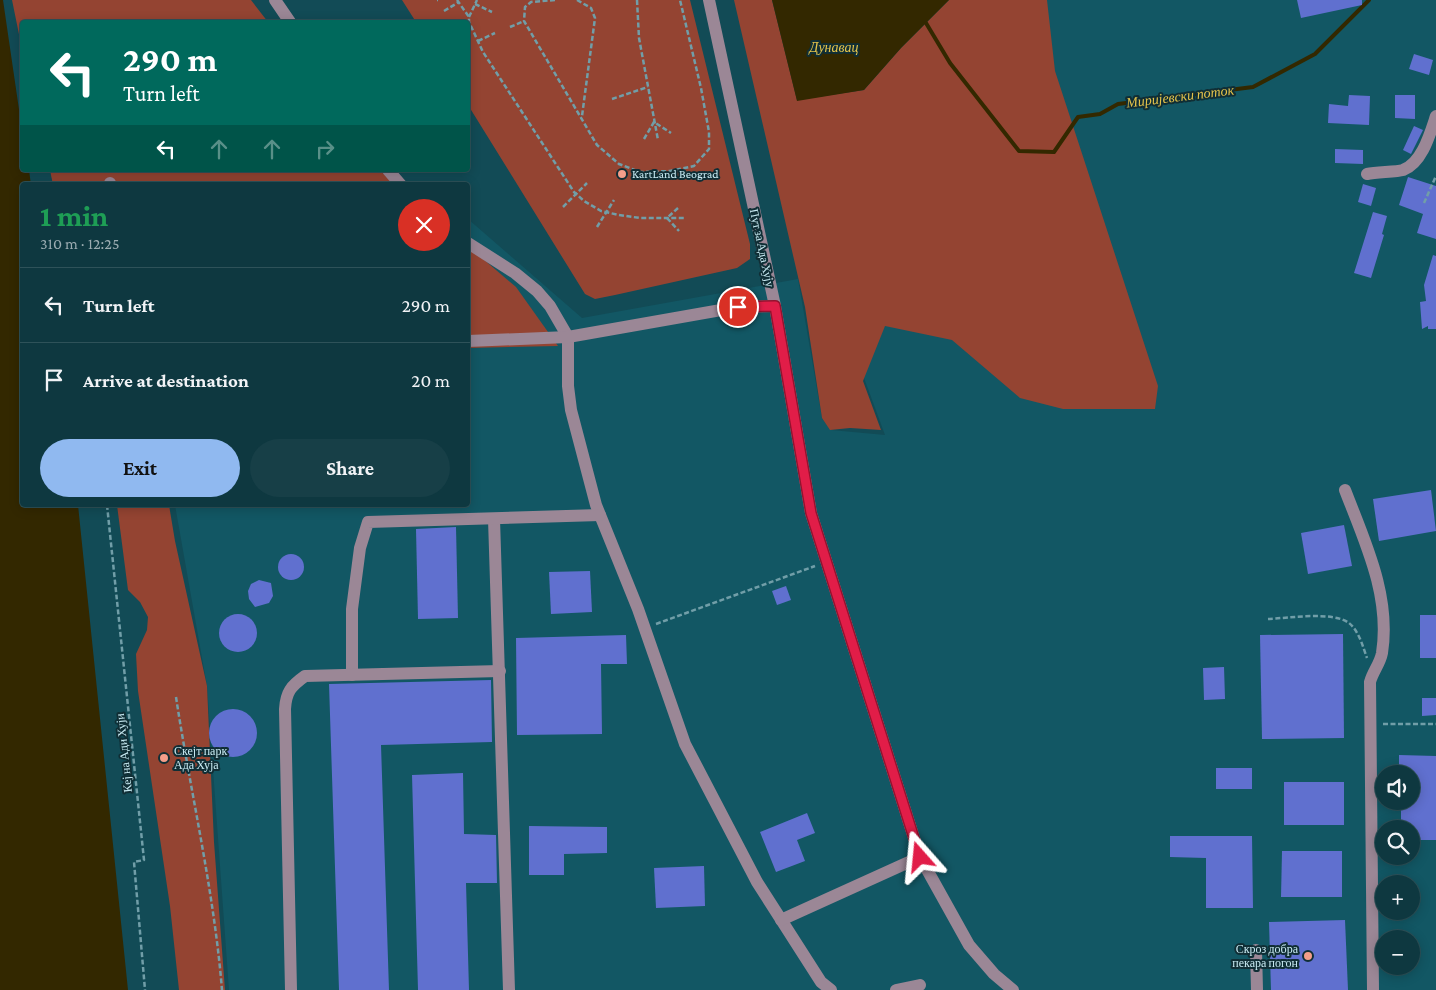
<!DOCTYPE html>
<meta charset="utf-8">
<style>
body{margin:0;font-family:"Crimson Pro",serif;background:#173f47;color:#f1f3f6;height:100vh;display:flex;flex-direction:column;font-size:19px;white-space:nowrap}
*{box-sizing:border-box;margin:0}
p{font-size:16px;color:#9bacb1}
.icon{flex:none;width:28px;height:28px;fill:none;stroke:currentColor;stroke-width:2;stroke-linecap:round;stroke-linejoin:round}
.map{position:relative;flex:1;overflow:hidden}
.drawer{position:absolute;left:20px;top:182px;width:450px;height:325px;display:flex;flex-direction:column;background:#0e3840;border-radius:5px;box-shadow:0 2px 12px #0003,0 0 0 1px #2e5259}
.drawer>*{flex:none}
.top-card{position:absolute;left:20px;top:20px;width:450px;height:152px;border-radius:5px;box-shadow:0 2px 12px #0003,0 0 0 1px #2e5259;background:#00695c;color:#fff;overflow:hidden}
.controls{position:absolute;left:1375px;top:765px;display:grid;gap:10px}
.controls a{display:grid;place-items:center;width:45px;height:45px;border-radius:50%;background:#0e3840;box-shadow:0 2px 12px #0003,0 0 0 1px #2e5259;font-size:25px}
.pin{position:absolute;display:grid;place-items:center;width:42px;height:42px;color:#fff;margin:-21px;border:2px solid #fff;border-radius:50%;box-shadow:0 1px 5px #0007}
.me{position:absolute;width:55px;margin:-28px;rotate:342deg;stroke-linejoin:round;filter:drop-shadow(0 0 4px #0008)}
.turn{display:flex;align-items:center;gap:18px;height:105px;padding:0 20px;font-size:22px}
.turn .icon{width:65px;height:65px;stroke-width:2.5}
.turn b{display:block;font-size:35px;line-height:42px}
.lanes{display:flex;align-items:center;height:48px;padding:0 20px;background:#0003;justify-content:center;gap:25px;direction:ltr}
.lanes .off{opacity:.35}
.round{display:grid;place-items:center;flex:none;width:52px;height:52px;border-radius:26px;background:#173f47}
.summary{display:flex;align-items:center;justify-content:space-between;height:85px;padding:0 20px}
h1{font-size:30px;font-weight:700;line-height:38px;color:#1e9e55}
.primary-button{display:flex;gap:10px;margin-top:auto;padding:10px 20px}
.primary-button a{flex:1;height:58px;border-radius:30px;background:#90b9f0;color:#111;font-size:20px;font-weight:700;line-height:58px;text-align:center}
.primary-button a+a{background:#173f47;color:#f1f3f6}
ul{padding:0;list-style:none}
li{display:flex;align-items:center;gap:15px;height:75px;padding:0 20px;border-top:1px solid #2e5259}
li div{flex:1}
li b{display:block;font-size:19px}
li em{font-style:normal}
.map>svg:first-child{display:block}
.built{fill:#125764;fill-rule:evenodd}
.green{fill:#944432}
.water{fill:#332800}
.lines{fill:none;stroke-linecap:round;stroke-linejoin:round}
.stream{stroke:#332800;stroke-width:4}
.building{fill:#6070cf}
.path{stroke:#719ea8;stroke-width:2.5;stroke-dasharray:5 2.5;stroke-linecap:butt}
.minor{stroke:#9b8796;stroke-width:12}
.route-casing{stroke:#92132f;stroke-width:12}
.route{stroke:#e11d48;stroke-width:9}
.poi-dot{fill:#f49e8a;stroke:#102e35;stroke-width:2}
.labels{text-anchor:middle;dominant-baseline:central;stroke-width:4;stroke-linejoin:round;paint-order:stroke}
.poi-label{font-size:12px;fill:#c9ebf3;stroke:#102e35;text-anchor:start}
.street-label{font-size:12px;fill:#c9ebf3;stroke:#102e35}
.water-label{font-size:14px;font-style:italic;fill:#e4c34b;stroke:#102e35}
</style>
<div class="map">
<svg width="1436" height="990" viewBox="0 0 1436 990">
<rect width="100%" height="100%" fill="#124b56"/>
<path class="built" d="M 949,0 L 1436,0 L 1436,990 L 229,990 L 207,686 L 175,505 L 468,505 L 468,219 L 582,318 L 798,279 L 822,418 L 831,430 L 885,435 L 828,280 L 824,247 L 864,90 L 901,48 ZM 1384,774 L 1411,774 L 1411,801 L 1384,801 ZM 1384,829 L 1411,829 L 1411,856 L 1384,856 ZM 1384,884 L 1411,884 L 1411,911 L 1384,911 ZM 1384,939 L 1411,939 L 1411,966 L 1384,966 Z"/>
<g class="green">
<path d="M 12,0 L 251,0 L 268,22 L 22,22 L 22,49 Z"/>
<path d="M 402,0 L 690,0 L 750,244 L 750,259 L 737,268 L 615,295 L 595,299 L 585,294 L 468,105 L 468,22 L 416,22 Z"/>
<path d="M 734,0 L 772,0 L 797,100 L 864,90 L 901,48 L 949,0 L 1047,0 L 1055,71 L 1158,386 L 1155,409 L 1063,409 L 1020,398 L 952,340 L 885,326 L 863,381 L 881,430 L 850,428 L 830,430 L 822,418 L 805,307 Z"/>
<path d="M 50,170 L 379,170 L 397,185 L 53,185 Z"/>
<path d="M 468,246 L 516,287 L 558,346 L 468,348 Z"/>
<path d="M 117,505 L 169,505 L 175,541 L 207,686 L 214,842 L 225,990 L 179,990 L 170,906 L 138,691 L 136,654 L 147,630 L 148,617 L 140,602 L 128,590 Z"/>
</g>
<g class="water">
<path d="M 0,0 L 3,0 L 22,130 L 22,170 L 29,170 L 31,185 L 22,185 L 22,505 L 78,505 L 128,990 L 0,990 Z"/>
<path d="M 772,0 L 949,0 L 901,48 L 864,90 L 797,101 Z"/>
</g>
<g class="lines">
<path class="stream" d="M 926,23 L 950,63 L 1019,151 L 1054,152 L 1078,117 L 1100,114 L 1118,104 L 1253,87 L 1315,54 L 1369,0"/>
</g>
<g class="building">
<path d="M 1297,0 L 1362,0 L 1362,5 L 1301,18 Z"/>
<path d="M 1414,54 L 1433,60 L 1429,75 L 1409,69 Z"/>
<path d="M 1349,95 L 1370,96 L 1369,125 L 1328,123 L 1329,104 L 1348,106 Z"/>
<path d="M 1395,95 L 1415,95 L 1415,119 L 1395,118 Z"/>
<path d="M 1414,126 L 1423,130 L 1411,154 L 1403,150 Z"/>
<path d="M 1335,149 L 1363,150 L 1363,164 L 1335,163 Z"/>
<path d="M 1408,177 L 1436,186 L 1436,239 L 1417,233 L 1423,214 L 1399,205 Z"/>
<path d="M 1363,184 L 1376,188 L 1371,206 L 1358,202 Z"/>
<path d="M 1373,212 L 1387,216 L 1382,234 L 1384,235 L 1371,278 L 1354,273 Z"/>
<path d="M 1433,255 L 1436,256 L 1436,329 L 1428,329 L 1428,326 L 1422,329 L 1420,302 L 1426,301 L 1424,285 Z"/>
<path d="M 1431,490 L 1436,531 L 1379,541 L 1373,499 Z"/>
<path d="M 1344,525 L 1352,566 L 1308,574 L 1301,533 Z"/>
<path d="M 456,527 L 458,618 L 418,619 L 416,529 Z"/>
<circle cx="291" cy="567" r="13"/>
<path d="M 590,571 L 592,612 L 551,614 L 549,572 Z"/>
<path d="M 259,580 L 271,583 L 273,596 L 269,603 L 255,607 L 249,599 L 248,591 L 251,584 Z"/>
<path d="M 786,586 L 791,600 L 777,605 L 772,591 Z"/>
<circle cx="238" cy="633" r="19"/>
<rect x="1420" y="615" width="16" height="43"/>
<path d="M 1343,634 L 1344,738 L 1262,739 L 1260,635 Z"/>
<path d="M 626,635 L 627,664 L 601,664 L 602,734 L 517,735 L 516,638 Z"/>
<path d="M 1224,667 L 1225,699 L 1204,700 L 1203,668 Z"/>
<path d="M 491,680 L 492,742 L 381,745 L 389,990 L 339,990 L 329,684 Z"/>
<path d="M 1422,698 L 1436,698 L 1436,715 L 1422,716 Z"/>
<circle cx="233" cy="733" r="24"/>
<path d="M 1399,755 L 1436,756 L 1436,840 L 1411,840 L 1411,829 L 1401,829 L 1401,801 L 1411,801 L 1411,774 L 1399,774 Z"/>
<rect x="1216" y="768" width="36" height="21"/>
<path d="M 463,773 L 464,834 L 496,835 L 497,883 L 466,883 L 469,990 L 418,990 L 412,775 Z"/>
<rect x="1284" y="782" width="60" height="43"/>
<path d="M 807,813 L 815,833 L 797,840 L 805,861 L 776,872 L 760,832 Z"/>
<path d="M 529,826 L 607,827 L 607,853 L 564,854 L 564,875 L 529,875 Z"/>
<path d="M 1170,836 L 1252,836 L 1253,908 L 1206,908 L 1206,858 L 1170,857 Z"/>
<path d="M 1282,851 L 1342,851 L 1342,897 L 1281,897 Z"/>
<path d="M 704,866 L 705,906 L 656,908 L 654,868 Z"/>
<path d="M 1345,920 L 1348,990 L 1271,990 L 1269,922 Z"/>
</g>
<g class="lines">
<g class="path">
<path d="M 437,0 L 438,0"/>
<path d="M 457,0 L 469,17 L 469,22 L 483,52 L 574,192 L 584,201 L 601,211 L 619,215 L 640,218 L 684,218"/>
<path d="M 555,0 L 531,2 L 525,7 L 524,21 L 597,145 L 619,164 L 640,172 L 670,171 L 694,166 L 709,149 L 709,132 L 701,88 L 680,0"/>
<path d="M 577,0 L 591,8 L 595,18 L 582,116"/>
<path d="M 637,0 L 639,38 L 658,140"/>
<path d="M 475,4 L 492,12"/>
<path d="M 444,11 L 459,2"/>
<path d="M 469,17 L 477,0"/>
<path d="M 510,27 L 524,21"/>
<path d="M 478,41 L 495,33"/>
<path d="M 612,99 L 648,87"/>
<path d="M 644,139 L 654,122 L 671,133"/>
<path d="M 1424,203 L 1436,176"/>
<path d="M 563,207 L 587,183"/>
<path d="M 678,208 L 667,218 L 679,231"/>
<path d="M 597,227 L 614,200"/>
<path d="M 107,505 L 144,860 L 134,862 L 145,990"/>
<path d="M 1268,619 C 1289,618 1333,611 1349,623 C 1359,631 1363,647 1367,658"/>
<path d="M 656,624 L 815,566"/>
<path d="M 176,697 C 191,795 214,891 222,990"/>
<path d="M 1383,724 L 1436,724"/>
</g>
<g class="minor">
<path d="M 275,0 L 290,22"/>
<path d="M 709,0 L 775,306 L 811,513 L 920,857 L 969,945 L 994,974 L 1013,990"/>
<path d="M 388,170 L 401,185"/>
<path d="M 1367,174 C 1377,172 1396,172 1403,170 C 1422,163 1430,134 1436,116"/>
<path d="M 110,185 L 110,183"/>
<path d="M 468,243 L 515,273 L 537,291 L 550,306 L 568,337 L 568,386 L 571,410 L 596,505 L 638,609 L 685,744 L 757,882 L 821,982 L 831,990"/>
<path d="M 468,341 L 568,337 L 738,307 L 775,306"/>
<path d="M 1345,490 C 1365,542 1391,596 1382,653 C 1380,664 1373,671 1370,682 L 1373,990"/>
<path d="M 494,519 L 509,990"/>
<path d="M 352,675 L 352,609 L 360,548 L 368,522 L 600,515"/>
<path d="M 781,920 L 920,857"/>
<path d="M 1256,950 L 1257,990"/>
<path d="M 291,990 L 285,709 C 286,692 291,686 305,676 L 500,671"/>
<path d="M 896,990 L 920,985"/>
</g>
</g>
<g class="lines">
<defs>
<path id="route" d="M 738,307 L 775,306 L 811,513 L 920,857"/>
</defs>
<use href="#route" class="route-casing"/>
<use href="#route" class="route"/>
</g>
<g class="poi-dot">
<circle cx="622" cy="174" r="5"/>
<circle cx="164" cy="758" r="5"/>
<circle cx="1308" cy="956" r="5"/>
</g>
<g class="labels">
<g class="poi-label">
<text x="632" y="174">KartLand Beograd</text>
<text x="174" y="751">Скејт парк<tspan x="174" dy="14">Ада Хуја</tspan></text>
<text x="1298" y="949" text-anchor="end">Скроз добра<tspan x="1298" dy="14">пекара погон</tspan></text>
</g>
<g class="street-label">
<text transform="translate(762 248) rotate(78)">Пут за Ада Хују</text>
<text transform="translate(124 753) rotate(-96)">Кеј на Ади Хуји</text>
</g>
<g class="water-label">
<text x="834" y="47">Дунавац</text>
<text transform="translate(1180 96) rotate(-7)">Миријевски поток</text>
</g>
</g>
</svg>
<div class="controls">
<a><svg class="icon" aria-label="sound" viewBox="0 0 24 24"><path d="M4 9h4l5-4v14l-5-4H4zM17 9q2 3 0 6"/></svg></a>
<a><svg class="icon" aria-label="search" viewBox="0 0 24 24"><circle cx="10" cy="10" r="6"/><path d="M15 15l6 6"/></svg></a>
<a>+</a>
<a>−</a>
</div>
<div class="pin" style="left:738px;top:307px;background:#d93025"><svg class="icon" aria-label="arrive" viewBox="0 0 24 24"><path d="M6 21V4h12l-3 4 3 4H6"/></svg></div>
<svg class="me" style="left:920px;top:857px" viewBox="-20 -20 40 40"><path d="M0-17L14 15 0 8-14 15z" fill="#e11d48" stroke="#fff" stroke-width="4"/></svg>
<div class="top-card">
<div class="turn"><svg class="icon" aria-label="left" viewBox="0 0 24 24"><path d="M17 20v-9H6M10 6l-5 5 5 5"/></svg><div><b>290 m</b>Turn left</div></div>
<div class="lanes"><svg class="icon" aria-label="left" viewBox="0 0 24 24"><path d="M17 20v-9H6M10 6l-5 5 5 5"/></svg><svg class="icon off" aria-label="ahead" viewBox="0 0 24 24"><path d="M12 20V5M6 11l6-6 6 6"/></svg><svg class="icon off" aria-label="ahead" viewBox="0 0 24 24"><path d="M12 20V5M6 11l6-6 6 6"/></svg><svg class="icon off" aria-label="right" viewBox="0 0 24 24"><path d="M7 20v-9h11M14 6l5 5-5 5"/></svg></div>
</div>
<section class="drawer">
<div class="summary"><div><h1>1 min</h1><p>310 m · 12:25</p></div><a class="round" style="background:#d93025;color:#fff"><svg class="icon" aria-label="close" viewBox="0 0 24 24"><path d="M6 6l12 12M18 6L6 18"/></svg></a></div>
<ul>
<li><svg class="icon" aria-label="left" viewBox="0 0 24 24"><path d="M17 20v-9H6M10 6l-5 5 5 5"/></svg><div><b>Turn left</b></div><em>290 m</em></li>
<li><svg class="icon" aria-label="arrive" viewBox="0 0 24 24"><path d="M6 21V4h12l-3 4 3 4H6"/></svg><div><b>Arrive at destination</b></div><em>20 m</em></li>
</ul>
<div class="primary-button"><a>Exit</a><a>Share</a></div>
</section>
</div>
